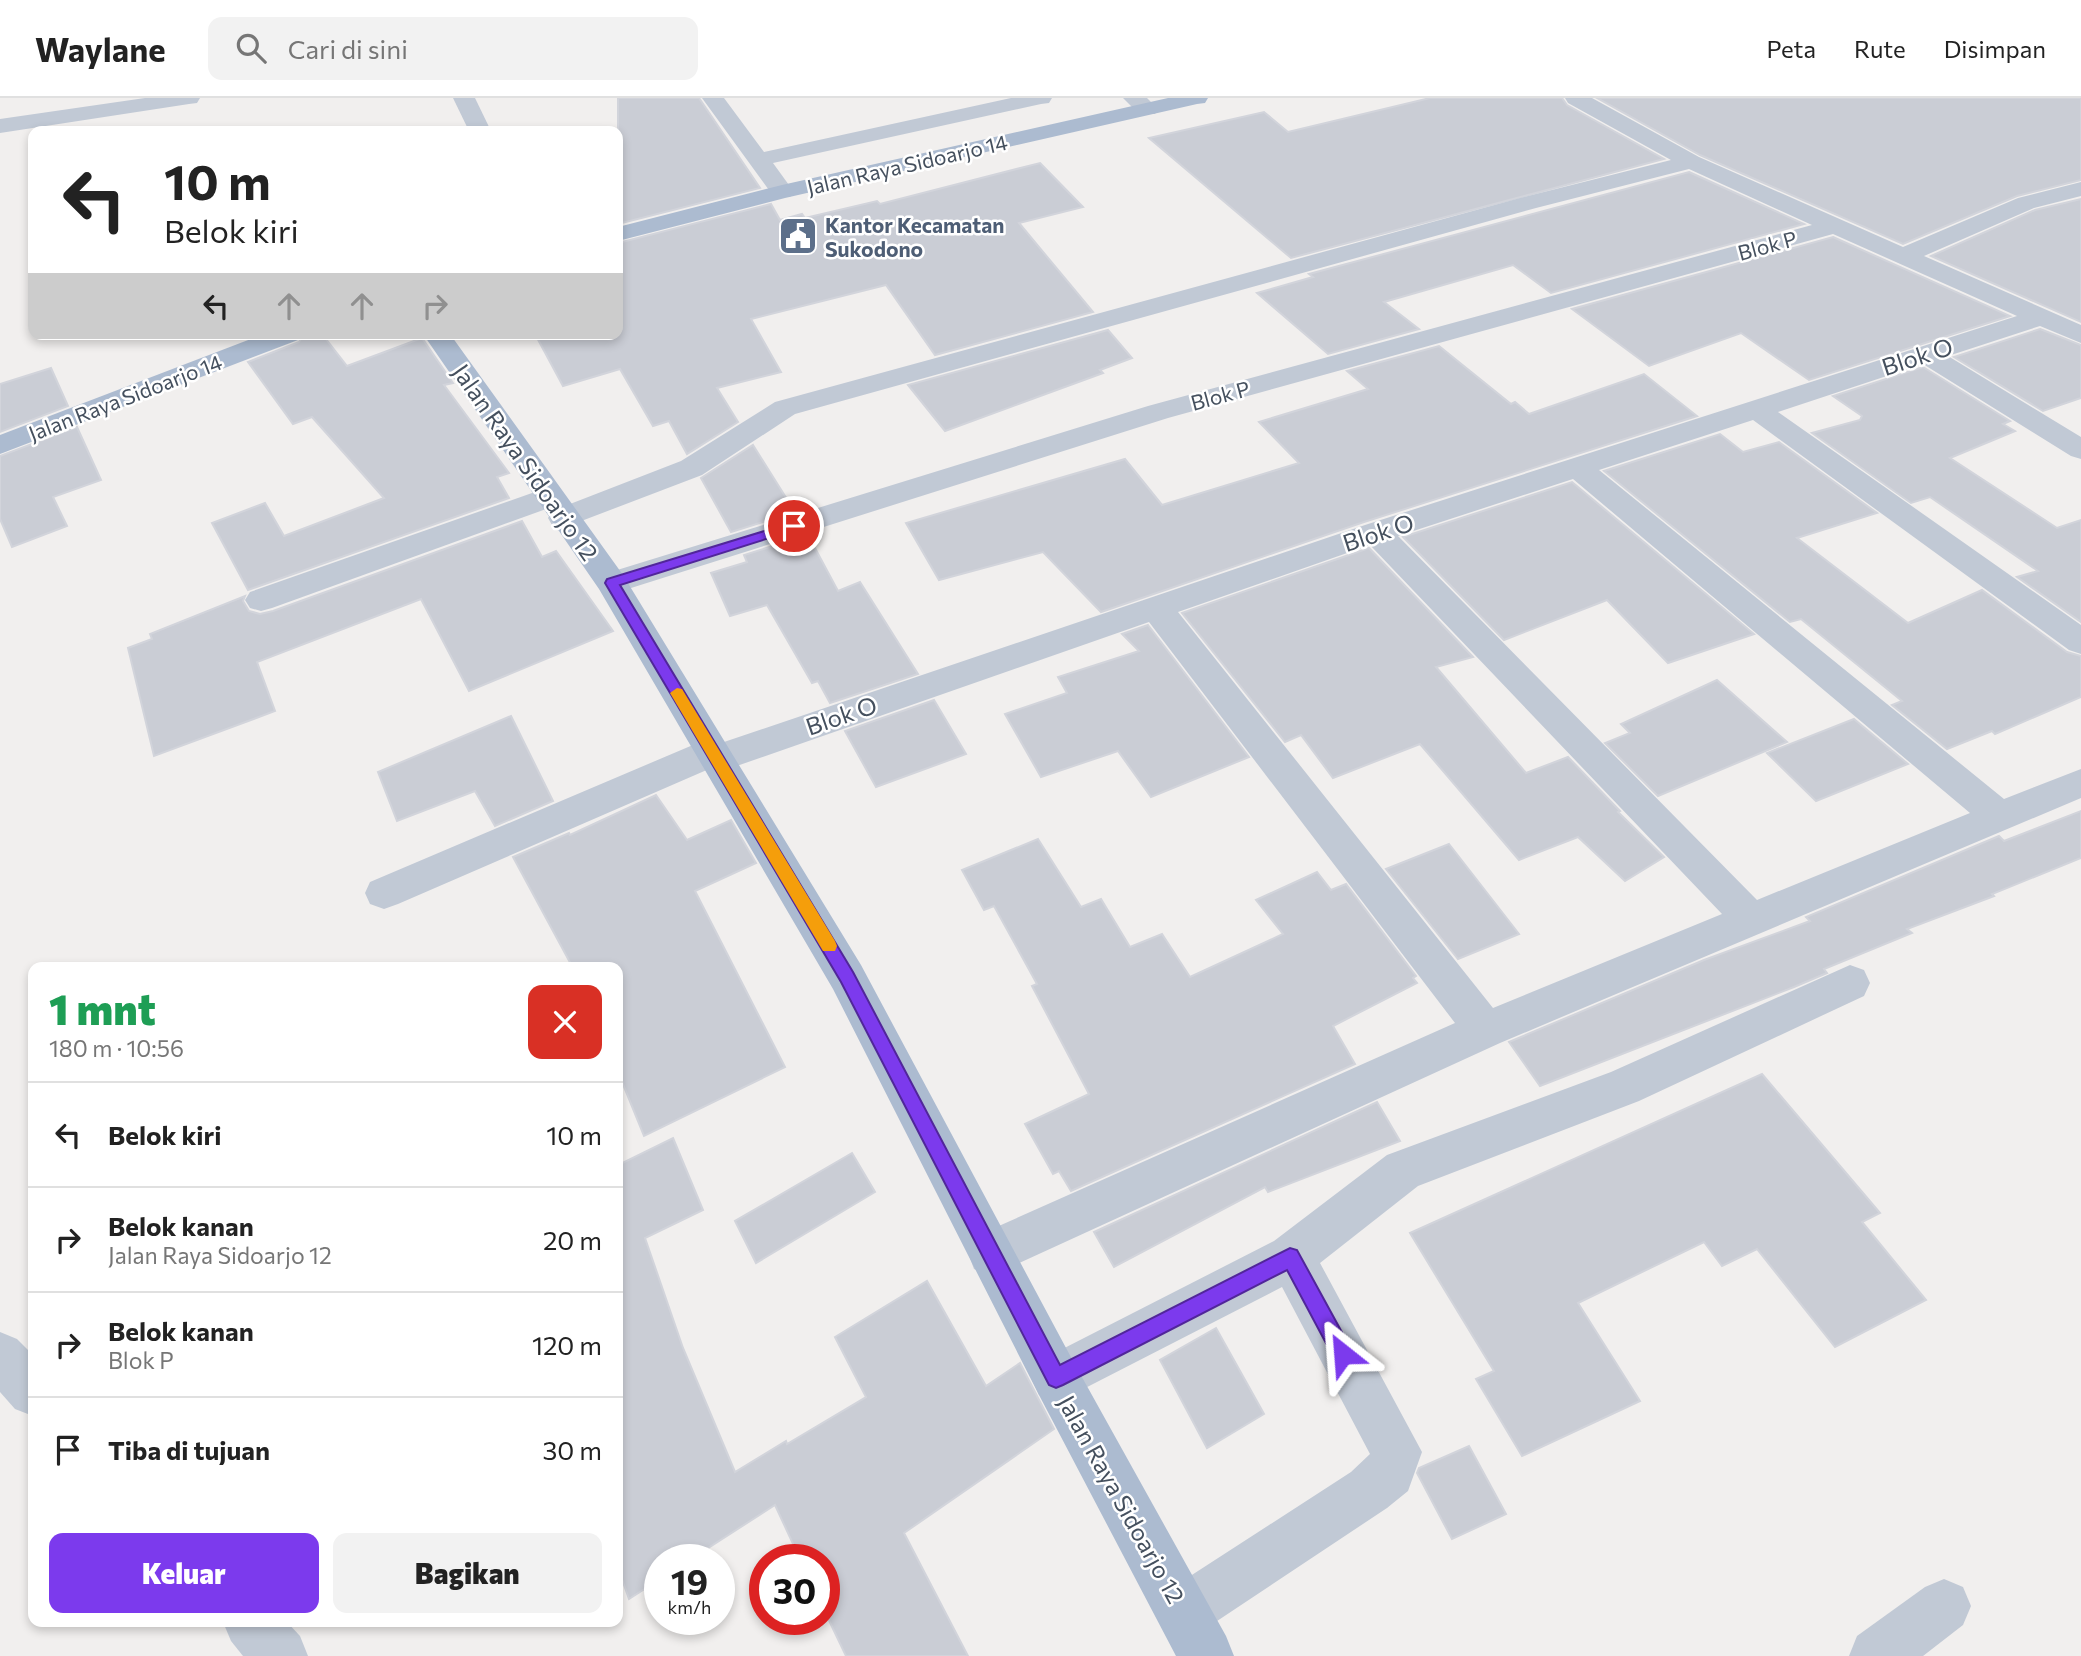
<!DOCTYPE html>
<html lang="id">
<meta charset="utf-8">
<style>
body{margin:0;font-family:Commissioner,sans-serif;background:#f2f2f2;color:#222;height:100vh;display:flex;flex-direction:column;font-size:26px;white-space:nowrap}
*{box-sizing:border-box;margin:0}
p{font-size:23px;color:#767676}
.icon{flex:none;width:38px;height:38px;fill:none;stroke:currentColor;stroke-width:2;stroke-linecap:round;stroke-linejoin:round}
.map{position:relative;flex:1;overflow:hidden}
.side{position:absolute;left:28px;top:864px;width:595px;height:665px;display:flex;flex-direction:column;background:#fff;border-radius:14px;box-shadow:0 4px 10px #0003}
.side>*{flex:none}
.top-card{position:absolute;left:28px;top:28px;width:595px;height:214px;border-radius:14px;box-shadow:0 4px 10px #0003;background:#fff;color:#222;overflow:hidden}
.speed{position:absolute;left:644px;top:1446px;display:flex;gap:14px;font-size:35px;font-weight:700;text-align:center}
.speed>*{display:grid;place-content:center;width:91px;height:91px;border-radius:50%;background:#fff;box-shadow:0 4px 10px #0003;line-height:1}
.speed small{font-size:18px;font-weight:400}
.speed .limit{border:10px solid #d22;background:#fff;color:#111}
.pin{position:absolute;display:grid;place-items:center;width:60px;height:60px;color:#fff;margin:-30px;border:4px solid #fff;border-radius:50%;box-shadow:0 2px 7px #0007}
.me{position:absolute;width:77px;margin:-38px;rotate:332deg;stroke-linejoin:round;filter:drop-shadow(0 0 5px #0008)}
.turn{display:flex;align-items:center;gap:24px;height:147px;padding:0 21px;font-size:32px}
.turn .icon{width:91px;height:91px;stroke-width:2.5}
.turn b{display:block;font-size:49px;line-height:60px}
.lanes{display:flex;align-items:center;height:66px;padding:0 21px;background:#0003;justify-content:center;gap:35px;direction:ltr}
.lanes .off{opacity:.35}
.round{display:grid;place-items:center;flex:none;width:74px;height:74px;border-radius:14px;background:#f2f2f2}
.overview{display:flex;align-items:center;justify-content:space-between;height:119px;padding:0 21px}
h1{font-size:42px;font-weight:800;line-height:52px;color:#1e9e55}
.cta{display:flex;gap:14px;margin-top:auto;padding:14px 21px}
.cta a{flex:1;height:80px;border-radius:14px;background:#7c3aed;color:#fff;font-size:28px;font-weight:800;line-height:80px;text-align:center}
.cta a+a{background:#f2f2f2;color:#222}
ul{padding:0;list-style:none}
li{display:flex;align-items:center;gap:21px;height:105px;padding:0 21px;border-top:2px solid #e0e0e0}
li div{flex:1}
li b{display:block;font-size:26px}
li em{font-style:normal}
header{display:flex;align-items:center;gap:42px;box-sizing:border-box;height:98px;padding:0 35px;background:#fff;border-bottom:2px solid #e0e0e0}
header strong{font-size:33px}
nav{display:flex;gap:38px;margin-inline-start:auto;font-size:24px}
.search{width:490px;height:63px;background:#f2f2f2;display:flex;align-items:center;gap:18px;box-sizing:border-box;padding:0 24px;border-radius:14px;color:#767676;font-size:26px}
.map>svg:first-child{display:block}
.building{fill:#cacdd5;stroke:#d2d4db;stroke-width:2}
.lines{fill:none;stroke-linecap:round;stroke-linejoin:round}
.minor{fill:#c1c9d5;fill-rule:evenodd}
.major{fill:#acbbd0;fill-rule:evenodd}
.route{fill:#7c3aed;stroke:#51269a;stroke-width:2}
.slow{fill:#f59e0b}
.labels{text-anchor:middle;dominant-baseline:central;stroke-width:5;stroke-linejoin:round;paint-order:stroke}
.far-street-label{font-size:21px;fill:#45505e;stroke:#fff}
.far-service-label{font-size:21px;font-weight:bold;fill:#4e5e75;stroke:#fff;text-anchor:start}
.street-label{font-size:24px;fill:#45505e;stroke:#fff}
</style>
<header>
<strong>Waylane</strong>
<div class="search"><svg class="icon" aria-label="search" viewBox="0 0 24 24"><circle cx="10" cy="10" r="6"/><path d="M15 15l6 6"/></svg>Cari di sini</div>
<nav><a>Peta</a><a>Rute</a><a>Disimpan</a></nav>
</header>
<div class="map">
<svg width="2081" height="1558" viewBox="0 0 2081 1558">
<rect width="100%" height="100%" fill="#f1efee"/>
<g class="building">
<path d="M 618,0 L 699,0 L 760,90 L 618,126 Z"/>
<path d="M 1430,0 L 1562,0 L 1567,7 L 1664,61 L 1291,160 L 1149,40 L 1264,14 L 1288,34 Z"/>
<path d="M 1597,0 L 2081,0 L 2081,82 L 2017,98 L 1903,146 L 1700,57 Z"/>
<path d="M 1040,65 L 1083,109 L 1019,125 L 1093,214 L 935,257 L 886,187 L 751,221 L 781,274 L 717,290 L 738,324 L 687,356 L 669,323 L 653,328 L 620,271 L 563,288 L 535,236 L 618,236 L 618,145 L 771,106 L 780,122 L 802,116 L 805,120 L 877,103 L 880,106 Z"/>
<path d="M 1689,74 L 1804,126 L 1551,195 L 1513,167 L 1384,204 L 1419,231 L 1328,256 L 1257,195 L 1313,179 L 1309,176 Z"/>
<path d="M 2081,101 L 2081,224 L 1931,158 L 2035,112 Z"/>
<path d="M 1833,139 L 2010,218 L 1809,282 L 1741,235 L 1649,268 L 1572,211 Z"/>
<path d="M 2040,231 L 2081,247 L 2081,300 L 2043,313 L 1954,259 Z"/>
<path d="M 1108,232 L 1132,260 L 1100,272 L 1103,275 L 945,333 L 908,287 Z"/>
<path d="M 304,236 L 322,236 L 347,268 L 422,240 L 453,285 L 444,287 L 509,375 L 497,379 L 509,400 L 248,492 L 212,425 L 265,405 L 284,438 L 384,400 L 312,319 L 293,326 L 248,264 L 299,244 Z"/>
<path d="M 1439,248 L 1511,306 L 1515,304 L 1529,316 L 1644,276 L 1697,318 L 1364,424 L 1101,514 L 1043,454 L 939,482 L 906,425 L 1125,361 L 1162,407 L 1299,365 L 1259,324 L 1368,291 L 1347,273 Z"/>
<path d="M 1923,269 L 2010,323 L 2003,326 L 2015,333 L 1950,360 L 2057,430 L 2081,422 L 2081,524 L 2017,479 L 2038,473 L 1930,399 L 1911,405 L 1812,335 L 1860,322 L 1862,318 L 1833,298 Z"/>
<path d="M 51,270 L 68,308 L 0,334 L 0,286 Z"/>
<path d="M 77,329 L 101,382 L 53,399 L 67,428 L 12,449 L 0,421 L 0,358 Z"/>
<path d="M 1720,336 L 1743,354 L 1779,344 L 1877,415 L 1797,440 L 1908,525 L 1982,492 L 2067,554 L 2081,558 L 2081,599 L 1995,636 L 1992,633 L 1947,651 L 1892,607 L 1902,603 L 1801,521 L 1790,524 L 1604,373 Z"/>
<path d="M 753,347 L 795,414 L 731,434 L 701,380 Z"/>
<path d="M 1572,384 L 1754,536 L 1668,565 L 1607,502 L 1504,542 L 1403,439 Z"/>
<path d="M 522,423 L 542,459 L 556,453 L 613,533 L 469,593 L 421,501 L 257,564 L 275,613 L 154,658 L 128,550 L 152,541 L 150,536 L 245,498 L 243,503 L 249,513 L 260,516 L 273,513 Z"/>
<path d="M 808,437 L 838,493 L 860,484 L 918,576 L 830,605 L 818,583 L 812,585 L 767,507 L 730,518 L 711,475 L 747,464 L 744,457 Z"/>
<path d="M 1369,450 L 1473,559 L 1436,569 L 1526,675 L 1568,659 L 1620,713 L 1618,714 L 1664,759 L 1625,783 L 1578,739 L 1519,762 L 1420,646 L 1333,680 L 1301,637 L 1285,644 L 1182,515 Z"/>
<path d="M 1148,527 L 1249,659 L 1151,699 L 1118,653 L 1041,679 L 1005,616 L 1067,595 L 1058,579 L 1139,553 L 1122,536 Z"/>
<path d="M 1717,582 L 1787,644 L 1658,698 L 1605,645 L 1630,635 L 1621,626 Z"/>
<path d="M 934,602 L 966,656 L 876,689 L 845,633 Z"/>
<path d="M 511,618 L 553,703 L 495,728 L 475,693 L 397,723 L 378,674 Z"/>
<path d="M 1854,621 L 1908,666 L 1816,703 L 1767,655 Z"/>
<path d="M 656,697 L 687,742 L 731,722 L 756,765 L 695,793 L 785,969 L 644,1038 L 618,974 L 618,870 L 573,870 L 513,759 L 569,735 L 570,737 Z"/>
<path d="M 2081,713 L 2081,760 L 1992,796 L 1994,798 L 1907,831 L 1912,835 L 1824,871 L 1827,875 L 1794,889 L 1540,988 L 1509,944 L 1704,862 L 1810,823 L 1806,819 L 1999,738 L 2004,743 Z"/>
<path d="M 1038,741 L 1081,809 L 1101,801 L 1130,849 L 1162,836 L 1190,879 L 1283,836 L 1256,802 L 1317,774 L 1331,792 L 1346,786 L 1416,878 L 1413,880 L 1417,885 L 1333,928 L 1355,966 L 1071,1093 L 1059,1073 L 1053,1076 L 1025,1026 L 1089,996 L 1032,888 L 1037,886 L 994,808 L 984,812 L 962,772 Z"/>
<path d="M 1449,746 L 1519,836 L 1458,861 L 1386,771 Z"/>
<path d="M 1762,976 L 1880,1115 L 1862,1124 L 1926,1202 L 1835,1249 L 1757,1151 L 1722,1168 L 1704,1144 L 1578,1205 L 1640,1303 L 1522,1358 L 1476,1281 L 1494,1273 L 1410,1135 Z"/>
<path d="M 1377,1004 L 1400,1043 L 1268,1094 L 1265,1089 L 1114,1169 L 1094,1134 Z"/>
<path d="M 673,1040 L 703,1112 L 645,1140 L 683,1250 L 735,1374 L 786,1343 L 787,1346 L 866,1299 L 835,1239 L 927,1183 L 986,1288 L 1020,1265 L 1054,1331 L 904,1435 L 968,1558 L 846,1558 L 824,1512 L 824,1461 L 800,1461 L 775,1407 L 691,1461 L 660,1461 L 660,1481 L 629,1501 L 618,1470 L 618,1067 Z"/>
<path d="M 852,1055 L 875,1094 L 756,1165 L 735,1123 Z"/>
<path d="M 1216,1230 L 1264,1316 L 1207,1350 L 1160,1262 Z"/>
<path d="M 1469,1348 L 1506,1416 L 1452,1441 L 1417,1375 L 1419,1370 Z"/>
</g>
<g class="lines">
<g class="minor">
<path d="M 145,0 L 200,0 L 197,5 L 189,6 L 0,35 L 0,21 Z"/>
<path d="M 453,0 L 475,0 L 491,33 L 469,33 Z"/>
<path d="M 702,0 L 724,0 L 764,54 L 1011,0 L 1052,0 L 1049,5 L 1041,6 L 773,65 L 794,94 L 790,99 L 774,99 Z"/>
<path d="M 1123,0 L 1147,0 L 1158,11 L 1155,16 L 1139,16 Z"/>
<path d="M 1565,0 L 1592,0 L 1699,59 L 1903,149 L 2018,100 L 2081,84 L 2081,98 L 2034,110 L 1924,158 L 2081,227 L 2081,245 L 2040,228 L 1948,258 L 2081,339 L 2081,361 L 2071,358 L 1923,266 L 1778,314 L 2081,527 L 2081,556 L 2069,552 L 1753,322 L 1599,372 L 2004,701 L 2081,671 L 2081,700 L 1500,945 L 991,1178 L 974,1171 L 968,1155 L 974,1139 L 1455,925 L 1149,524 L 731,670 L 718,674 L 709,671 L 398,806 L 384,811 L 370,806 L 365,795 L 370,784 L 700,644 L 713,640 L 724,644 L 1365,427 L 2017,218 L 1833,136 L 1168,320 L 612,496 L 601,493 L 596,485 L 601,477 L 1148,308 L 1812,127 L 1689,71 L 1536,110 L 795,316 L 702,377 L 563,430 L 552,427 L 548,420 L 552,413 L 681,363 L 775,304 L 1520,100 L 1671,62 L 1568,5 ZM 1573,381 L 1970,715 L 1757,802 L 1398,438 ZM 1370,447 L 1722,816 L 1493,910 L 1178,514 Z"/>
<path d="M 549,389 L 560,392 L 564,399 L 560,406 L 272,510 L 261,513 L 250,510 L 245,502 L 250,494 Z"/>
<path d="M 1850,867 L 1864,872 L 1870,885 L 1864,898 L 1639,1003 L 1418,1088 L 1320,1165 L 1422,1354 L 1408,1393 L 1387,1410 L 1202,1533 L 1183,1541 L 1164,1533 L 1156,1514 L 1164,1495 L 1351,1374 L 1370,1356 L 1282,1189 L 1056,1305 L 1039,1297 L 1031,1280 L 1039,1263 L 1274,1143 L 1387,1057 L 1611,974 Z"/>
<path d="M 0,1234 L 17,1241 L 33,1257 L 33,1318 L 15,1311 L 0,1294 Z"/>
<path d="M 1944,1481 L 1963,1489 L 1971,1508 L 1963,1527 L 1923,1558 L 1849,1558 L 1857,1538 L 1925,1489 Z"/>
<path d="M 223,1524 L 287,1524 L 300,1538 L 308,1558 L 243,1558 L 231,1543 Z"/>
</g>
<g class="major">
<path d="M 1168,0 L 1208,0 L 1205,5 L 1197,6 L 785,100 L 618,143 L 618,129 L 782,87 Z"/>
<path d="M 264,236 L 302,236 L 298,242 L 0,356 L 0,337 Z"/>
<path d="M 423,236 L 450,236 L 623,477 L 861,867 L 1073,1263 L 1226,1538 L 1234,1558 L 1176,1558 L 1039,1297 L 833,891 L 599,491 Z"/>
</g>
</g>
<path class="route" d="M 794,424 L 798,425 L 798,431 L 620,487 L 853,874 L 1060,1267 L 1290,1150 L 1297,1152 L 1350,1249 L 1353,1256 L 1350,1264 L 1343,1267 L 1336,1264 L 1287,1172 L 1063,1287 L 1056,1290 L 1049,1287 L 841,884 L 605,485 L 607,481 Z"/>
<path class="slow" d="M 677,590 L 682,591 L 835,843 L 837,848 L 835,853 L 823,853 L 670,595 Z"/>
<defs>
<symbol id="civic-square" viewBox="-11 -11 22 22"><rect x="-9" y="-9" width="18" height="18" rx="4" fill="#5c6f8a" stroke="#fff"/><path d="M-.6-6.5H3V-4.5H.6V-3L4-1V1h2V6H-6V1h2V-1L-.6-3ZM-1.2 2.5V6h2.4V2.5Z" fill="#fff"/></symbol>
</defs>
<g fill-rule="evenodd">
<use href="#civic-square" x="776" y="116" width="44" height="44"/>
</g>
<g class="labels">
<g class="far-street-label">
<text transform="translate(907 66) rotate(-13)">Jalan Raya Sidoarjo 14</text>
<text transform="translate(1767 147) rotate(-15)">Blok P</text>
<text transform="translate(1220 297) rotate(-15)">Blok P</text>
<text transform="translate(125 299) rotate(-21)">Jalan Raya Sidoarjo 14</text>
</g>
<g class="far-service-label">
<text x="825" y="126">Kantor Kecamatan<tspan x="825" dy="24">Sukodono</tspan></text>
</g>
<g class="street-label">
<text transform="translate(1917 258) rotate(-18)">Blok O</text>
<text transform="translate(526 364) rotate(55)">Jalan Raya Sidoarjo 12</text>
<text transform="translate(1378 434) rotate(-18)">Blok O</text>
<text transform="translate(841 617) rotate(-19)">Blok O</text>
<text transform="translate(1122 1401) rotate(61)">Jalan Raya Sidoarjo 12</text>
</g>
</g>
</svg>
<div class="speed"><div>19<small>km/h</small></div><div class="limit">30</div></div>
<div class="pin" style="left:794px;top:428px;background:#d93025"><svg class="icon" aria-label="arrive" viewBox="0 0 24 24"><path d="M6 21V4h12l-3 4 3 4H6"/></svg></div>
<svg class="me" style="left:1343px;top:1256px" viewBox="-20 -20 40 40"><path d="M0-17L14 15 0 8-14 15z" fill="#7c3aed" stroke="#fff" stroke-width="4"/></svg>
<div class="top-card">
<div class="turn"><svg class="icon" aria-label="left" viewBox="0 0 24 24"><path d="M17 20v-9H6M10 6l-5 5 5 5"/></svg><div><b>10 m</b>Belok kiri</div></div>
<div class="lanes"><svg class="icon" aria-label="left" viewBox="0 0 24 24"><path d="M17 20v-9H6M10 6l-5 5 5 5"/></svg><svg class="icon off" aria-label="ahead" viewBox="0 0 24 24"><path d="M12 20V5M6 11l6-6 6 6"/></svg><svg class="icon off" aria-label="ahead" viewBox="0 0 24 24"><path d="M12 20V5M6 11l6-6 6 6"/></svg><svg class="icon off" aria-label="right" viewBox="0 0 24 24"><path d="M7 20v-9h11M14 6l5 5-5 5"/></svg></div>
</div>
<section class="side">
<div class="overview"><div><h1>1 mnt</h1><p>180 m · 10:56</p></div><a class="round" style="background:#d93025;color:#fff"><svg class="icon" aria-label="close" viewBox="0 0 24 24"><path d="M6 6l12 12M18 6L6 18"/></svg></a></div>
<ul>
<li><svg class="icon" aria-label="left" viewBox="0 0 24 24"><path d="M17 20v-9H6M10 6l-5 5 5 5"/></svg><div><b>Belok kiri</b></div><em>10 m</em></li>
<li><svg class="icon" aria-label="right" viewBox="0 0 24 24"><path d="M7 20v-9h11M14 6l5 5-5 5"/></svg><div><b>Belok kanan</b><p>Jalan Raya Sidoarjo 12</p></div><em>20 m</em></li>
<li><svg class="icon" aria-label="right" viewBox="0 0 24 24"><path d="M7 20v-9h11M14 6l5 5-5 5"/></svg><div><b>Belok kanan</b><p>Blok P</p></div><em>120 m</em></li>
<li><svg class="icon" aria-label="arrive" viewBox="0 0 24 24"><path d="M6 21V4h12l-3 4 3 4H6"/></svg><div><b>Tiba di tujuan</b></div><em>30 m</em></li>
</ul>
<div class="cta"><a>Keluar</a><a>Bagikan</a></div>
</section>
</div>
